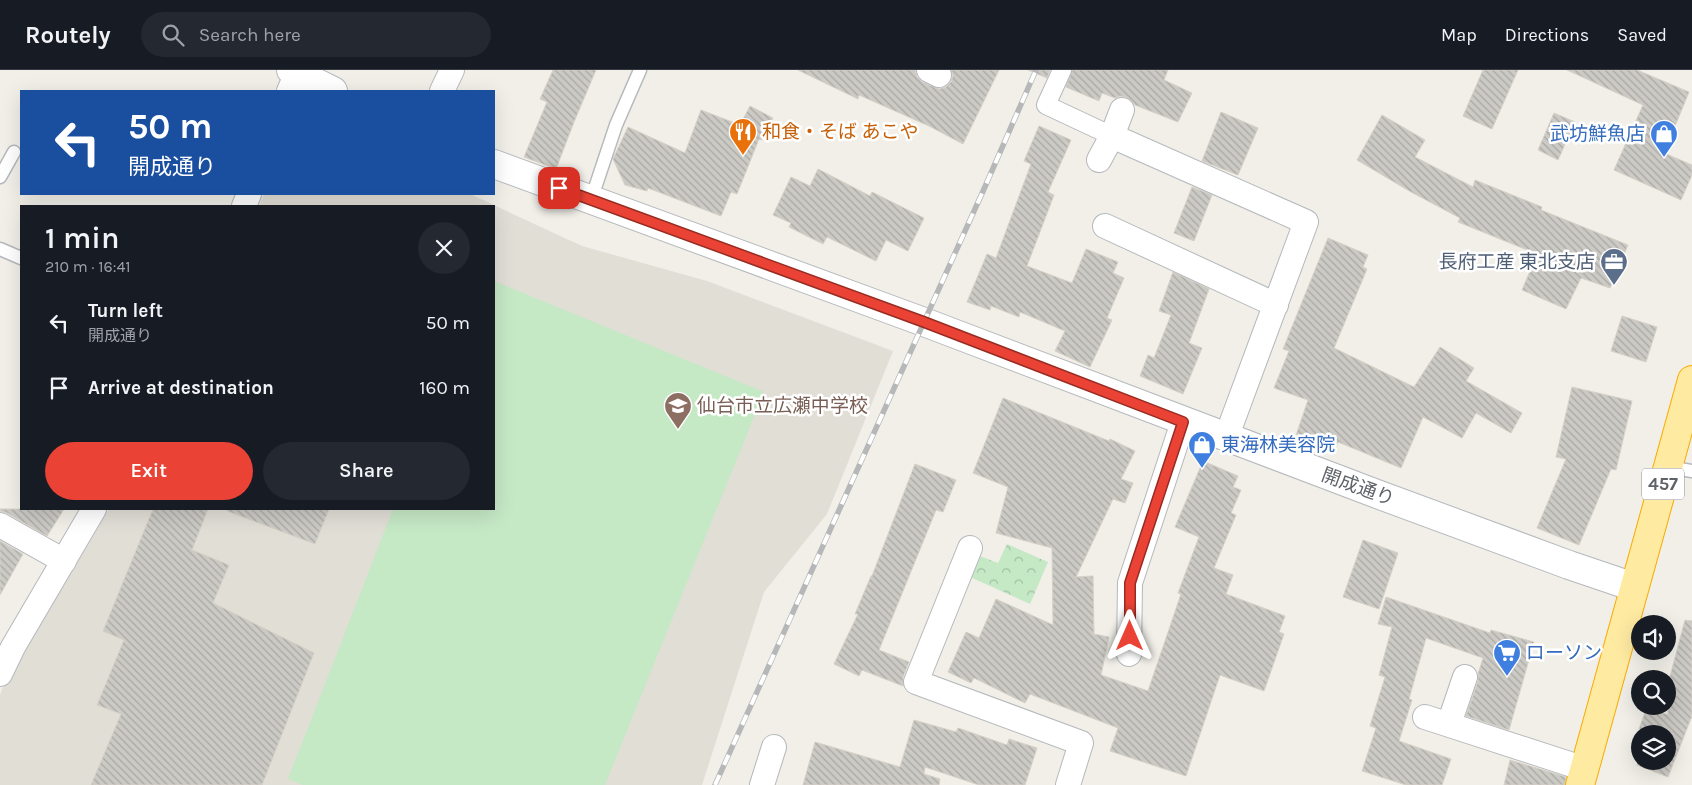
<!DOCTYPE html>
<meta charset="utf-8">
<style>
body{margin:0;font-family:Karla,"Noto Sans JP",sans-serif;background:#242831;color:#f1f3f6;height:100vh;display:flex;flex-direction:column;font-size:19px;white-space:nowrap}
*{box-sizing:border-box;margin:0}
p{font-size:16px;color:#9ea1a6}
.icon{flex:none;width:28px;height:28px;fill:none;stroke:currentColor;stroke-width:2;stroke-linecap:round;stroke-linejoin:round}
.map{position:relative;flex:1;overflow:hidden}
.panel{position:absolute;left:20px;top:135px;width:475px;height:305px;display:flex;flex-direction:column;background:#171b24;border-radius:0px;box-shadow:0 5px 20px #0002}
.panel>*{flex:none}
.top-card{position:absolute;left:20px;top:20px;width:475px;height:105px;border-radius:0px;box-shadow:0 5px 20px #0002;background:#1a4fa0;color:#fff;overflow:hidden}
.fabs{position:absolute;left:1631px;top:545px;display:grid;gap:10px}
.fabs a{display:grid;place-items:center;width:45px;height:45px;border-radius:50%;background:#171b24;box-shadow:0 5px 20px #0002;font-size:25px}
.pin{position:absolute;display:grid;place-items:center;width:42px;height:42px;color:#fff;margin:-21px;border-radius:10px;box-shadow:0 2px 8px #0006}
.me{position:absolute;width:55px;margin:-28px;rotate:0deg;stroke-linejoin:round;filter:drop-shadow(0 0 4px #0008)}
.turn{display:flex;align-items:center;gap:18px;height:105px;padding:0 25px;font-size:22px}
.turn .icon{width:65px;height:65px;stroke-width:2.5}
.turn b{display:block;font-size:35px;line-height:42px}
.round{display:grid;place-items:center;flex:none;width:52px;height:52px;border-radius:26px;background:#242831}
.headline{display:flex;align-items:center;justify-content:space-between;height:85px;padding:0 25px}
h1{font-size:30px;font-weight:600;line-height:38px}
.primary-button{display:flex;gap:10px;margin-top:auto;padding:10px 25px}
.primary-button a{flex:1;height:58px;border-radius:30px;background:#ea4335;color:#fff;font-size:20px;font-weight:600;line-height:58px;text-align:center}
.primary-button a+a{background:#242831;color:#f1f3f6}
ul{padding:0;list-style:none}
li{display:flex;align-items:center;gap:15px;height:65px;padding:0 25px}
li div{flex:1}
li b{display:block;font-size:19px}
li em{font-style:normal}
header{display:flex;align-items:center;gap:30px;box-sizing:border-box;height:70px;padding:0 25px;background:#171b24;border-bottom:1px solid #363941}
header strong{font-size:24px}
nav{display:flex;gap:28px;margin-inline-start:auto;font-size:18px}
.search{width:350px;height:45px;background:#242831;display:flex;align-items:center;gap:12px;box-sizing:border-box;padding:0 18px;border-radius:28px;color:#9ea1a6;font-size:19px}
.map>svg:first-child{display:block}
.education{fill:#e1ded6}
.park{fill:url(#park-crowns)}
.pitch{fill:#c5e8c5}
.building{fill:url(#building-back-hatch);stroke:#d6d1c6}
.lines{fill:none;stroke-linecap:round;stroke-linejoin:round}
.service-casing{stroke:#b5b8bc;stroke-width:15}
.pedestrian-casing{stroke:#b5b8bc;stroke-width:20}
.minor-casing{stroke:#b5b8bc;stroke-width:26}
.tertiary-casing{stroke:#b5b8bc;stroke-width:30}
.trunk-casing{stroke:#f9ab00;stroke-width:30}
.service{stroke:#fff;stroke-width:12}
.pedestrian{stroke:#fff;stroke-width:18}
.minor{stroke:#fff;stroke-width:24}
.tertiary{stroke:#fff;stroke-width:28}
.trunk{stroke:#feeaa1;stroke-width:28}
.rail-casing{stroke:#b6b7b8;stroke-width:5.5}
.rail{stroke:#fff;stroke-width:4;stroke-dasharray:11;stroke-linecap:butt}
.route-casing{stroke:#982c22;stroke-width:12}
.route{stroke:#ea4335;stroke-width:9}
.labels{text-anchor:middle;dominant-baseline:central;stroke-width:5;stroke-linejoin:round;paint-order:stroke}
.shield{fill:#fff;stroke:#8f9295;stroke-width:1}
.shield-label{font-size:18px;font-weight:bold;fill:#5f6368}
.food-label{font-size:19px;fill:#c56008;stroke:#fff;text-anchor:start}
.shop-label{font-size:19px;fill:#366cbe;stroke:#fff;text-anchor:start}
.service-label{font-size:19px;fill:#4e5e75;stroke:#fff;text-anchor:end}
.education-label{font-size:19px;fill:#785e54;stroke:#fff;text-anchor:start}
.street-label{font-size:19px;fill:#5f6368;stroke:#fff}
</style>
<header>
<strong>Routely</strong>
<div class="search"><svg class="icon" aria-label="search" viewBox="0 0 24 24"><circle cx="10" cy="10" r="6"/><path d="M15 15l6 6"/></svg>Search here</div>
<nav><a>Map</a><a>Directions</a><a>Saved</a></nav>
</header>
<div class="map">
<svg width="1692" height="715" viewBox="0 0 1692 715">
<defs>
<pattern id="park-crowns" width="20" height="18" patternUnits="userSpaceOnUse" patternTransform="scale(1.25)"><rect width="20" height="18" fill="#c5e8c5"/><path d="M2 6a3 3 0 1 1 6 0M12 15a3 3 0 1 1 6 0" fill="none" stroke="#a3c0a4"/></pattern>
<pattern id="building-back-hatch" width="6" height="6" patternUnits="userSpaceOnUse" patternTransform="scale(1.25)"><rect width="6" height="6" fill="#cccac5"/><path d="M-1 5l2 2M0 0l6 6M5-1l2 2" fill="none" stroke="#a9a8a4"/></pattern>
</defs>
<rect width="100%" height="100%" fill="#f1efe8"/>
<path class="education" d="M 264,124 L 470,124 L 582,176 L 707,211 L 893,281 L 827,444 L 764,522 L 702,715 L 0,715 L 0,625 L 2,619 L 109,439 L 494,439 L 494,136 L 259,136 Z"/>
<path class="park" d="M 1007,474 L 1048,492 L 1030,534 L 970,507 L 980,486 L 998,493 Z"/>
<path class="pitch" d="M 494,211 L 764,322 L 605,715 L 303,715 L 288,709 L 393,439 L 494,439 Z"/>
<g class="building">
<path d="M 553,0 L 596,0 L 574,52 L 556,99 L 524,87 L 547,32 L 540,29 Z"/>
<path d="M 798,0 L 915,0 L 917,7 L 922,12 L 939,19 L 946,17 L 951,12 L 953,5 L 951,0 L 999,0 L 963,74 L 929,56 L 859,25 L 858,29 Z"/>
<path d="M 1028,0 L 1050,0 L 1047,8 Z"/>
<path d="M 1072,0 L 1168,0 L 1164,10 L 1192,23 L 1178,52 L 1135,35 L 1132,31 L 1126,27 L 1120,26 L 1115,28 L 1102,23 L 1099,31 L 1066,17 Z"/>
<path d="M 1483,0 L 1518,0 L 1492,59 L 1463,46 Z"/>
<path d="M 1567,0 L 1637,0 L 1689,22 L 1664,83 L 1692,95 L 1692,105 L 1681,130 L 1614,100 L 1643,35 Z"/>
<path d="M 750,36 L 773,48 L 762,70 L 759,69 L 737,124 L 731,122 L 721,146 L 648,118 L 647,121 L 625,115 L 613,89 L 628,57 L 685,83 L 701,40 L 740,55 Z"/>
<path d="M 1221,42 L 1258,58 L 1238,105 L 1202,91 Z"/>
<path d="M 1554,43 L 1575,52 L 1558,90 L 1538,80 Z"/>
<path d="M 1382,45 L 1425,70 L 1415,87 L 1473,117 L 1475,110 L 1542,137 L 1541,140 L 1628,175 L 1610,218 L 1581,208 L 1566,239 L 1522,220 L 1537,184 L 1458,152 L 1460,148 L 1411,122 L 1357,90 Z"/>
<path d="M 1039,56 L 1071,70 L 1048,122 L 1054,125 L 1027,196 L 1072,213 L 1086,179 L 1118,192 L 1113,203 L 1124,208 L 1107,248 L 1112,250 L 1090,297 L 1055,281 L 1065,261 L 1020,242 L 1019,247 L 991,236 L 990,240 L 967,232 L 987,184 L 996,188 L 1031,94 L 1024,91 Z"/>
<path d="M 818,99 L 870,126 L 872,122 L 924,148 L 908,181 L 886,170 L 876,191 L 827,167 L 823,174 L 789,157 L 791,153 L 773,145 L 791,107 L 810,116 Z"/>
<path d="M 1192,117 L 1212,125 L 1194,171 L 1174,163 Z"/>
<path d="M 1328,168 L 1368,185 L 1363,197 L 1367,199 L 1334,278 L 1414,317 L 1440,277 L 1474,298 L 1466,311 L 1522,343 L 1511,363 L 1476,343 L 1462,368 L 1423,347 L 1401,398 L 1338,372 L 1334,382 L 1295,368 L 1308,330 L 1274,318 L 1289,281 L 1283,279 Z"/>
<path d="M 1173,202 L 1209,219 L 1189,273 L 1202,278 L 1183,324 L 1140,306 L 1148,285 L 1154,288 L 1171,245 L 1159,241 Z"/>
<path d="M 1622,246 L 1657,257 L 1646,292 L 1611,281 Z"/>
<path d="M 1572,317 L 1632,331 L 1616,400 L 1611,399 L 1579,475 L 1537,458 L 1566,389 L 1556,387 Z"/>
<path d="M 1003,328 L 1109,371 L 1110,369 L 1135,381 L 1121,409 L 1133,413 L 1125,433 L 1113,429 L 1076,507 L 1093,506 L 1094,564 L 1109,567 L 1101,605 L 1148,621 L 1181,524 L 1178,523 L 1199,467 L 1175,457 L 1203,391 L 1238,406 L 1233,417 L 1241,420 L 1231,443 L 1236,445 L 1214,498 L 1233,505 L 1226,524 L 1285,546 L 1279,562 L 1284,564 L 1264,621 L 1220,605 L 1186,706 L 1110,681 L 1118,658 L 1030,624 L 1025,633 L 974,608 L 971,613 L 948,602 L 966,562 L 979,568 L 996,529 L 1053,555 L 1052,478 L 996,463 L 1008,417 L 973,403 Z"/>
<path d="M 915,394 L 956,410 L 943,442 L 936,440 L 879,580 L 909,592 L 903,607 L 903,616 L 862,600 L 859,606 L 834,594 L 858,544 L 855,544 L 871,506 L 872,506 Z"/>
<path d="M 0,439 L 64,439 L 47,466 L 7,443 L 0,441 Z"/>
<path d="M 153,439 L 208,439 L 192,480 L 229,495 L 213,533 L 314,583 L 262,715 L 91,715 L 121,644 L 97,635 L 124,570 L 103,561 Z"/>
<path d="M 227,439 L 329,439 L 315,474 L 227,441 Z"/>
<path d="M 1363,470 L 1398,483 L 1379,539 L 1343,527 Z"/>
<path d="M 0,471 L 23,484 L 0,525 Z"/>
<path d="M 1386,527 L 1490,563 L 1491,560 L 1534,572 L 1509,660 L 1466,646 L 1478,611 L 1478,604 L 1483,588 L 1426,568 L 1409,629 L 1412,630 L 1399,671 L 1451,689 L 1442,715 L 1406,715 L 1362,701 L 1376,658 L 1370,656 L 1385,607 L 1379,605 L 1392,557 L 1378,554 Z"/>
<path d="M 1685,550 L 1692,551 L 1692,646 L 1668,707 L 1637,695 L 1640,688 L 1640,691 L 1668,691 L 1668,664 L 1650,664 L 1639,659 L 1647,637 L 1668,645 L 1668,614 Z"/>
<path d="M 914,650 L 956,662 L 958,658 L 1007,675 L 1009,669 L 1037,678 L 1025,715 L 979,715 L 925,697 L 924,704 L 940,709 L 939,715 L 803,715 L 815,672 L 900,697 Z"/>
<path d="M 1510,690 L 1566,707 L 1565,715 L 1504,715 Z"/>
</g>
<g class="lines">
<defs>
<g id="service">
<path d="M 0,107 L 14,82"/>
<path d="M 591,130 L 616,55 L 640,0"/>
<path d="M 0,179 L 21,188"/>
<path d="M 1668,397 L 1692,401"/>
</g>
<path id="pedestrian" d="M 1062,0 L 1046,35 L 1112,66"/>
<g id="minor">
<path d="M 929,0 L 939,5"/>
<path d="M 289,21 L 297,3"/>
<path d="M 442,21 L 452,0"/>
<path d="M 1112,66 L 1306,152 L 1226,368"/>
<path d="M 1099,90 L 1112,66 L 1122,40"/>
<path d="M 244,136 L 249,124"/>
<path d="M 1105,156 L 1276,235"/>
<path d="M 0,455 L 64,491"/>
<path d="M 970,478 L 916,612 L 1081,673 L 1068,715"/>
<path d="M 1129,584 L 1130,513 L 1183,352"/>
<path d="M 0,604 L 13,577 L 94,439"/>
<path d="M 1425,647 L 1585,699"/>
<path d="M 1449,654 L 1465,607"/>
<path d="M 762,715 L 774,677"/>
</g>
<g id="tertiary">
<path d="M 291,0 L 333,21"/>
<path d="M 494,94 L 924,252 L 1377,424 L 1569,495 L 1634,517"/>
</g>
<path id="trunk" d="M 1580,715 L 1692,310"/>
</defs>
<use href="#service" class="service-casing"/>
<use href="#pedestrian" class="pedestrian-casing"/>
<use href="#minor" class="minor-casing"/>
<use href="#tertiary" class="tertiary-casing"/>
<use href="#trunk" class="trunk-casing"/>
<use href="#service" class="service"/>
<use href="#pedestrian" class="pedestrian"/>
<use href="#minor" class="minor"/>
<use href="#tertiary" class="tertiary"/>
<use href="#trunk" class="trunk"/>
<defs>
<path id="rail" d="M 715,715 L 984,119 L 1036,0"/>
</defs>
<use href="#rail" class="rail-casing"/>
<use href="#rail" class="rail"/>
</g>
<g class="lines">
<defs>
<path id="route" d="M 559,118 L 924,252 L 1183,352 L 1130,513 L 1130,566"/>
</defs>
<use href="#route" class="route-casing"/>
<use href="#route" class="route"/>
</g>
<defs>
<symbol id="restaurant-pin" viewBox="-11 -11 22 30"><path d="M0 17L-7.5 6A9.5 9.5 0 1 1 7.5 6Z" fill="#e8710a" stroke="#fff"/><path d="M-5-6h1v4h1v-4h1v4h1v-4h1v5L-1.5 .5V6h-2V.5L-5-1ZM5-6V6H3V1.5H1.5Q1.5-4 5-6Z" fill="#fff"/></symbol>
<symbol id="shop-pin" viewBox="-11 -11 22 30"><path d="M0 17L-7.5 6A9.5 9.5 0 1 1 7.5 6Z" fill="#3f7fe0" stroke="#fff"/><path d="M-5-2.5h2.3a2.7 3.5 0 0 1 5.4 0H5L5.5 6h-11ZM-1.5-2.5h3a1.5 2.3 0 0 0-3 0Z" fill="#fff"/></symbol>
<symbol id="office-pin" viewBox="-11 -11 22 30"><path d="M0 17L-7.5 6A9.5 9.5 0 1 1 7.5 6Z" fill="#5c6f8a" stroke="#fff"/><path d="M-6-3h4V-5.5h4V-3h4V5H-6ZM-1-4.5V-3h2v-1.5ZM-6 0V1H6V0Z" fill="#fff"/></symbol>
<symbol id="school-pin" viewBox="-11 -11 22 30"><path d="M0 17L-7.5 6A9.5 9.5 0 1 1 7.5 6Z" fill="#8d6e63" stroke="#fff"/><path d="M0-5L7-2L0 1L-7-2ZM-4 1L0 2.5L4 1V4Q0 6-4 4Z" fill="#fff"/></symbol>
<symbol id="supermarket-pin" viewBox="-11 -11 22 30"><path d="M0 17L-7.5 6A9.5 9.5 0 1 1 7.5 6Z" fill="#3f7fe0" stroke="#fff"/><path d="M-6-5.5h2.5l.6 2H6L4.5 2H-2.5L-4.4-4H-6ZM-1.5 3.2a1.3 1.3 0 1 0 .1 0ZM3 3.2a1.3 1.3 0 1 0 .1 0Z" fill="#fff"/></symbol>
</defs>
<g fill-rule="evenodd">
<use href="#restaurant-pin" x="727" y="46" width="32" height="43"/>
<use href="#shop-pin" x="1648" y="48" width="32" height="43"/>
<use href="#office-pin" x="1598" y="176" width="32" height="43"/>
<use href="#school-pin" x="662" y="320" width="32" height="43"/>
<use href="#shop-pin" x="1186" y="359" width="32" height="43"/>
<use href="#supermarket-pin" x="1491" y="567" width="32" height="43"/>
</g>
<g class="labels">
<rect class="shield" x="1642" y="398.5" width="42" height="31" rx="4"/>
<g class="shield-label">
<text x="1663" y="414">457</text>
</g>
<g class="food-label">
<text x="762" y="62">和食・そば あこや</text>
</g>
<g class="shop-label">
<text x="1645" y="64" text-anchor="end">武坊鮮魚店</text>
<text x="1221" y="375">東海林美容院</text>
<text x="1526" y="583">ローソン</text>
</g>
<g class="service-label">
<text x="1595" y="192">長府工産 東北支店</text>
</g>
<g class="education-label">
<text x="697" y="336">仙台市立広瀬中学校</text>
</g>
<g class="street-label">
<text transform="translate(1358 417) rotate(20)">開成通り</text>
</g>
</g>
</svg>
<div class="fabs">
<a><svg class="icon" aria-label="sound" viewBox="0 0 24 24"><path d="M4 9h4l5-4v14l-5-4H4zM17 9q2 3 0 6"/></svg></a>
<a><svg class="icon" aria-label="search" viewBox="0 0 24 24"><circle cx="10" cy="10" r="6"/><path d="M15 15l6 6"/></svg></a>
<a><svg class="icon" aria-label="layers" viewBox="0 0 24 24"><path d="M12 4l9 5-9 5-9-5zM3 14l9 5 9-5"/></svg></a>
</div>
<div class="pin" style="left:559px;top:118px;background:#d93025"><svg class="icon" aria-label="arrive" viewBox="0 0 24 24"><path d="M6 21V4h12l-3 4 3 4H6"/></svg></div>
<svg class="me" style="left:1130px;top:566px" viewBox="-20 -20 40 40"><path d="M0-17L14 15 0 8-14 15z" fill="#ea4335" stroke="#fff" stroke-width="4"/></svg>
<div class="top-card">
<div class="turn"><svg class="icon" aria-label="left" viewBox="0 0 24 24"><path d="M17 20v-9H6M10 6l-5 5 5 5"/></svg><div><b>50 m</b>開成通り</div></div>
</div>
<section class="panel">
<div class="headline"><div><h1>1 min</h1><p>210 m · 16:41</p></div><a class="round"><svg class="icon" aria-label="close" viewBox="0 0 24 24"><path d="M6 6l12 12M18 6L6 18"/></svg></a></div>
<ul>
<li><svg class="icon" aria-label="left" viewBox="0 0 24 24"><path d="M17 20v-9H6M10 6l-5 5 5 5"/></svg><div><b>Turn left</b><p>開成通り</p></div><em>50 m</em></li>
<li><svg class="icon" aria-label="arrive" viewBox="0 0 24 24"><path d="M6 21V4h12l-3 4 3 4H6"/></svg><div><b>Arrive at destination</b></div><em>160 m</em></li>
</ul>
<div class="primary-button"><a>Exit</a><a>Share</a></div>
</section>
</div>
